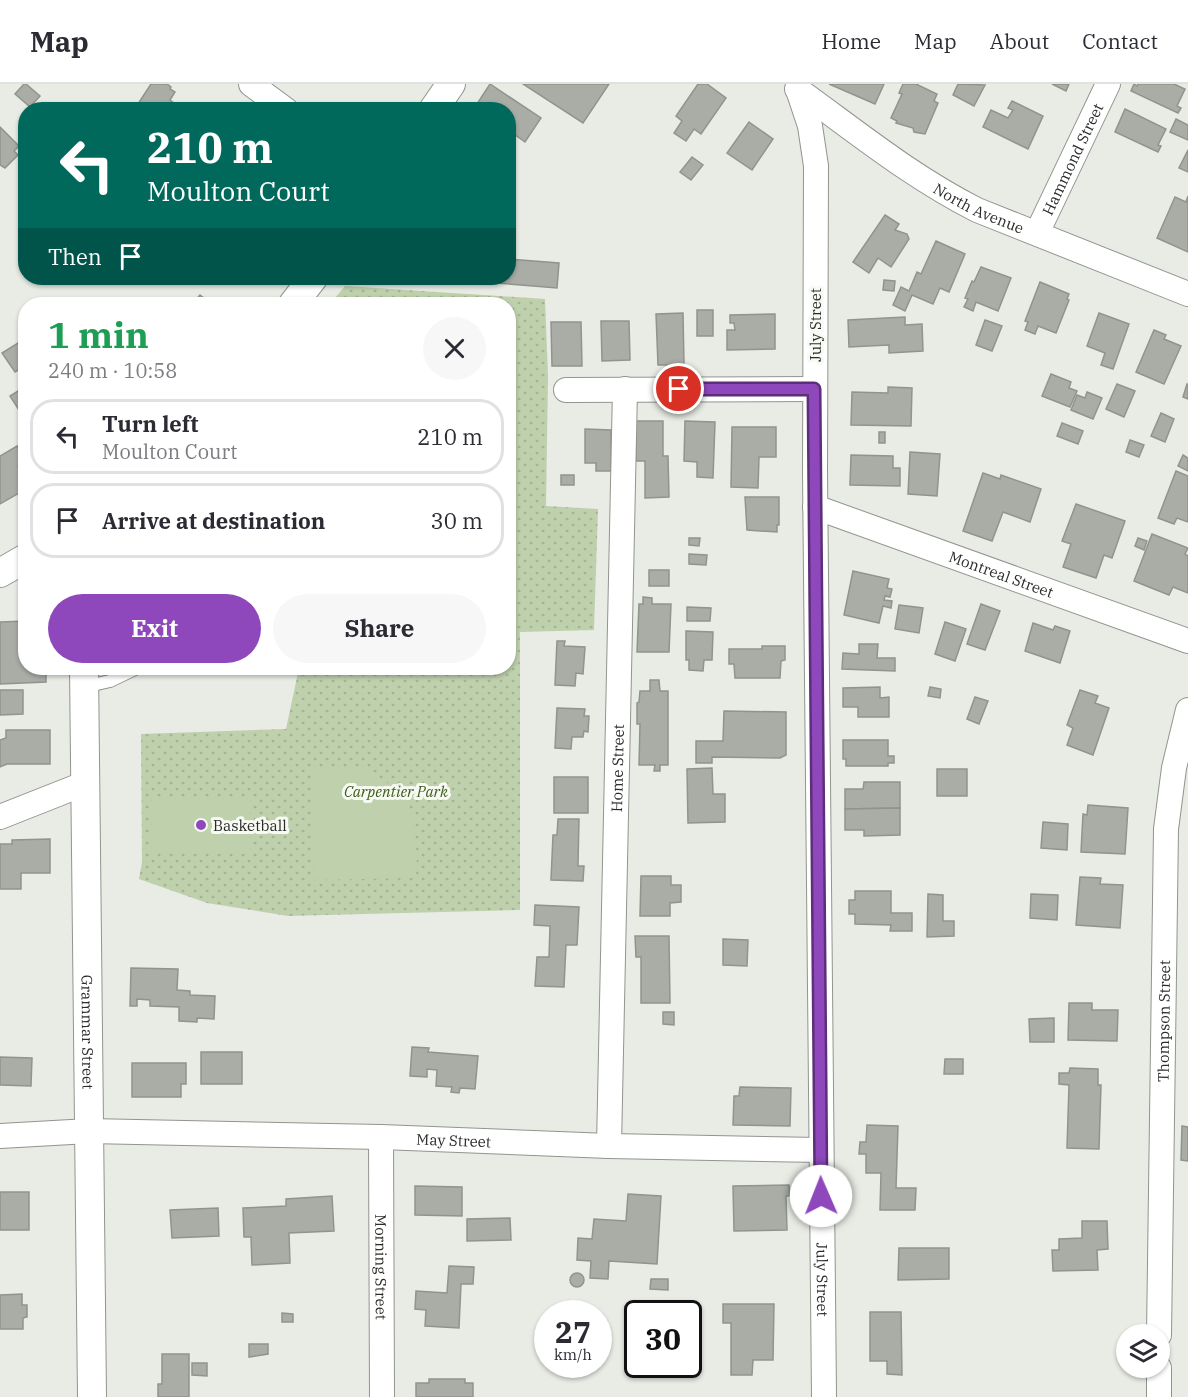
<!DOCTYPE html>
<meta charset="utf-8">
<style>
body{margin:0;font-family:"IBM Plex Serif",serif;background:#f7f7f7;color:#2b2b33;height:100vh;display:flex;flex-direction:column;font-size:22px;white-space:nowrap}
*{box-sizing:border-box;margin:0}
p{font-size:20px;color:#7c7c81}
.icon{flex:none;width:33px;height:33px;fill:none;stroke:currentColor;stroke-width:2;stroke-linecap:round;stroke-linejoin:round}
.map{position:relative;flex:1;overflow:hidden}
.drawer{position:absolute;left:18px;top:213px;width:498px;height:378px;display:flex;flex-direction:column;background:#fff;border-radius:24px;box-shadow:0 2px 4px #0004}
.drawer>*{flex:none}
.top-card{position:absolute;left:18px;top:18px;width:498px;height:183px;border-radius:24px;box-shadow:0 2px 4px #0004;background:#00695c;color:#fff;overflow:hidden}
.controls{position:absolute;left:1116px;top:1240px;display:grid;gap:12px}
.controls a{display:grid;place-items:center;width:54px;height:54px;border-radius:50%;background:#fff;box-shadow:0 2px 4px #0004;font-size:30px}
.speed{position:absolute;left:534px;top:1216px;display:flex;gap:12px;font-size:30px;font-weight:700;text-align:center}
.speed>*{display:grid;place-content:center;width:78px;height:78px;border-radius:50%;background:#fff;box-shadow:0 2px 4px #0004;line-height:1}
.speed small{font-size:15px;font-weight:400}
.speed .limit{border:3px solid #111;border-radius:9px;background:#fff;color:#111}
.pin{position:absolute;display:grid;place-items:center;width:51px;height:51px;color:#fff;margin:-26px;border:3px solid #fff;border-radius:50%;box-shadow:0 2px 6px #0007}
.me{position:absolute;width:66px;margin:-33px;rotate:359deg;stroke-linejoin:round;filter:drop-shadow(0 0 4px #0008)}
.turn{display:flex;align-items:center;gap:21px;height:126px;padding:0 30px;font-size:27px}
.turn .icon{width:78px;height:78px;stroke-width:2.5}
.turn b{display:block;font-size:42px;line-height:51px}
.then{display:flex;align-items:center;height:57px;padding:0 30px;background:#0003;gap:12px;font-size:22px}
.round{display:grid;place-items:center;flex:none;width:63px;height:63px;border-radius:32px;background:#f7f7f7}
.headline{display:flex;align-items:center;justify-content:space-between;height:102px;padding:0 30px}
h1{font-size:36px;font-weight:800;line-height:45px;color:#1e9e55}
.primary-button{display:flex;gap:12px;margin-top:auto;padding:12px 30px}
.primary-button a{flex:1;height:69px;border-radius:36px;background:#8f48bc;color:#fff;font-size:24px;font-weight:800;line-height:69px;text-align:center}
.primary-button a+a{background:#f7f7f7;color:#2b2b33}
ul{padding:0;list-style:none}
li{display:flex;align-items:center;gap:18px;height:75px;margin:0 12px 9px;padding:0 18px;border:3px solid #e1e1e2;border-radius:24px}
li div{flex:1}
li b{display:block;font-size:22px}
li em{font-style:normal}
header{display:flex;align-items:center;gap:36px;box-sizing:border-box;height:84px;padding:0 30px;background:#fff;border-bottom:2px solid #e1e1e2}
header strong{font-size:28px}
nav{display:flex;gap:33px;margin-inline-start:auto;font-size:21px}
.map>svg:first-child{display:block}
.grass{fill:url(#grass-dots)}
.garden{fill:#bed0ac}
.building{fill:#a9ada6;stroke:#90948d;stroke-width:1.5}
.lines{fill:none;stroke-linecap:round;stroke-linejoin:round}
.service-casing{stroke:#91958e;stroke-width:14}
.minor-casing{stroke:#91958e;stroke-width:26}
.tertiary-casing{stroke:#91958e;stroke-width:30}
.service{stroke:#fff;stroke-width:12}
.minor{stroke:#fff;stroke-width:24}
.tertiary{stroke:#fff;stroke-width:28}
.route-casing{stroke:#5d2f7a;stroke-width:15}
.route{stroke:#8f48bc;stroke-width:10}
.poi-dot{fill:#8f48bc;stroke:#f6faf2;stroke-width:2}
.labels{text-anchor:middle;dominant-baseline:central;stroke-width:6;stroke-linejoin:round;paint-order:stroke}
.street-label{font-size:15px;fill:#2a2c29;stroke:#f6faf2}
.park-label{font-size:15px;font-style:italic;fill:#405c1e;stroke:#f6faf2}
.poi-label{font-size:15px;fill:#2a2c29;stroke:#f6faf2;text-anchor:start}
</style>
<header>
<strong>Map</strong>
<nav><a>Home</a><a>Map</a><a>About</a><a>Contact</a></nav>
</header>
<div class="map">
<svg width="1188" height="1313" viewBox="0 0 1188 1313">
<defs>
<pattern id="grass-dots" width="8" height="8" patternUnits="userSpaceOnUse" patternTransform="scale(1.5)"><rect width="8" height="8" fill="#bed0ac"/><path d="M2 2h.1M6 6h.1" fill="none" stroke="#a3b394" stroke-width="1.8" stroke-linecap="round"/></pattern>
</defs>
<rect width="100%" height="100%" fill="#e8ece5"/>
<path class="grass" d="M 345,202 L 545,215 L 548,293 L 546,422 L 598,425 L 594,546 L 520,548 L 520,826 L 288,832 L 207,819 L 139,795 L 142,778 L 141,650 L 286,645 L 299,584 L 508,584 L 508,220 L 330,220 Z"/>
<g class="garden">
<path d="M 337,682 L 362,684 L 384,696 L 406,713 L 413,732 L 417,773 L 416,794 L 314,796 L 312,685 Z"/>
<path d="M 152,713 L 250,713 L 250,770 L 151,769 Z"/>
</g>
<g class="building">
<path d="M 24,0 L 26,0 L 40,12 L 30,23 L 15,10 Z"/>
<path d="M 151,0 L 167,0 L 171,3 L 170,5 L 175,8 L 170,16 L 178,22 L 176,26 L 134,26 Z"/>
<path d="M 490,0 L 541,34 L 525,58 L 511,48 L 508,51 L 508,26 L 473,26 Z"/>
<path d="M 523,0 L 609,0 L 583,39 Z"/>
<path d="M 698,0 L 707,0 L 726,14 L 701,50 L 694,45 L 686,57 L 674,49 L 682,37 L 676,32 Z"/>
<path d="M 829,0 L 884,0 L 875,20 Z"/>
<path d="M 903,0 L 916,0 L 937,10 L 934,17 L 938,19 L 925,50 L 914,48 L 913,44 L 896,39 L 897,37 L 891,34 L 902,10 L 899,9 Z"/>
<path d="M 958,0 L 985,1 L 974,22 L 953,11 Z"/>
<path d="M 1052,0 L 1069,0 L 1066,7 Z"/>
<path d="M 1134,0 L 1137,2 L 1138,0 L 1174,0 L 1185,5 L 1177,22 L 1181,24 L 1178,29 L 1131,7 Z"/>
<path d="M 1012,17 L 1043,32 L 1028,65 L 983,43 L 991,26 L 1008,34 L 1013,26 L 1008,24 Z"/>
<path d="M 69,19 L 79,26 L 65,26 Z"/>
<path d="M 1125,25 L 1166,45 L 1158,61 L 1161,62 L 1158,68 L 1115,48 Z"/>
<path d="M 1176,35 L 1188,41 L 1188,56 L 1170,48 Z"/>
<path d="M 749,38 L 773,55 L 752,86 L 727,69 Z"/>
<path d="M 0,43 L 19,62 L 14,67 L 18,71 L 5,84 L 0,81 Z"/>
<path d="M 1188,66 L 1188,88 L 1179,84 Z"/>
<path d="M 692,73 L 703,81 L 691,96 L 680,88 Z"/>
<path d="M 1188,112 L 1188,168 L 1157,154 L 1175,113 L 1186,118 Z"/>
<path d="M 885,131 L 899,140 L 895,146 L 907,150 L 909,155 L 891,183 L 878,174 L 869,189 L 853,178 Z"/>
<path d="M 936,157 L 965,170 L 949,208 L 940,204 L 933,220 L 912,211 L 905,227 L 893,221 L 901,203 L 909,207 L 917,188 L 921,190 Z"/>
<path d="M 508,175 L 559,179 L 557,204 L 497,199 L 497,194 L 508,194 Z"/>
<path d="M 981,183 L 1011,194 L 998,227 L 976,218 L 973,227 L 964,223 L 968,215 L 965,214 L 972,197 L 974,198 Z"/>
<path d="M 884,196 L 895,197 L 894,207 L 883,206 Z"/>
<path d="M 1040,198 L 1069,210 L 1067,215 L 1069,216 L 1056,249 L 1038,242 L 1035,250 L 1025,246 L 1028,238 L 1025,237 Z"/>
<path d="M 200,211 L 212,220 L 192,220 Z"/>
<rect x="697" y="226" width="16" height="26"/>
<path d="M 683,229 L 684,281 L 658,281 L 656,230 Z"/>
<path d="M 1099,229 L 1129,240 L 1113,285 L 1101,281 L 1105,269 L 1087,262 Z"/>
<path d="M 775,230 L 775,265 L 727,266 L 727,246 L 735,246 L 734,239 L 730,239 L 730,231 Z"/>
<path d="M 905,233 L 905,241 L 922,240 L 923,267 L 889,269 L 889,261 L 849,263 L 848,236 Z"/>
<path d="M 985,236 L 1002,242 L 992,267 L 976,261 Z"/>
<path d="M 601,237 L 629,237 L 630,276 L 602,277 Z"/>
<path d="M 551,238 L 581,238 L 582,282 L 552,282 Z"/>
<path d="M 1154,246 L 1166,251 L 1164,255 L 1181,262 L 1164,300 L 1136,288 Z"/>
<path d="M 26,254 L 26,281 L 15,288 L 2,269 Z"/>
<path d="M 1051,290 L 1071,298 L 1069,304 L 1077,307 L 1070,323 L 1042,312 Z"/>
<path d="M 1117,300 L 1135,307 L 1124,333 L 1106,325 Z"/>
<path d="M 1187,300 L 1188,301 L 1188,315 L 1183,313 Z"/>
<path d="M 26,302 L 26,337 L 10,312 Z"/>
<path d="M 888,303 L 912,304 L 911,342 L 851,341 L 852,308 L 888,309 Z"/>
<path d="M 1087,308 L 1102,314 L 1093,335 L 1071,326 L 1077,311 L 1085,314 Z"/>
<path d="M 1161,329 L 1174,335 L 1165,358 L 1151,352 Z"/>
<path d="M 636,337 L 663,337 L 663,372 L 668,372 L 669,413 L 645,414 L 645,377 L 636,377 Z"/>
<path d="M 685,337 L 715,338 L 713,394 L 697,393 L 697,378 L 684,377 Z"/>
<path d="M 1062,339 L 1083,347 L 1078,360 L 1057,352 Z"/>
<path d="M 732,343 L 776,343 L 776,373 L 759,373 L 758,404 L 731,403 Z"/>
<path d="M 585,345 L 611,346 L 611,387 L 596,387 L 596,379 L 585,379 Z"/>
<rect x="879" y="348" width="6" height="11"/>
<path d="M 1130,356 L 1144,361 L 1139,373 L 1126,368 Z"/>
<path d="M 17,362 L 26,377 L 18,382 L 26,394 L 26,405 L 0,420 L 0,372 Z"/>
<path d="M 910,368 L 940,370 L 937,412 L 908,410 Z"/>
<path d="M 851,371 L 893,372 L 893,384 L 900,384 L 900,402 L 850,401 Z"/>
<path d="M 1183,371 L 1188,374 L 1188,387 L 1178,382 Z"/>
<path d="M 1176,387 L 1188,392 L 1188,438 L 1177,434 L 1174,440 L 1158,434 Z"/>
<path d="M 983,389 L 1000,395 L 1001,391 L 1041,405 L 1030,438 L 1003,428 L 992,457 L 963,447 Z"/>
<rect x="561" y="391" width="13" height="10"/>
<path d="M 745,413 L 779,413 L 779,441 L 777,441 L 777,448 L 747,446 Z"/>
<path d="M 1076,420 L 1125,437 L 1112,474 L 1104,471 L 1096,494 L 1063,483 L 1071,460 L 1062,457 Z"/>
<path d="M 1152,450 L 1188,464 L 1185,470 L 1188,472 L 1188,509 L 1173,503 L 1169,511 L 1134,497 Z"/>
<path d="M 689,454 L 700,454 L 699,462 L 689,461 Z"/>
<path d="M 1138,454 L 1147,457 L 1144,466 L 1135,462 Z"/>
<path d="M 689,470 L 707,471 L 706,481 L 689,480 Z"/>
<rect x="649" y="486" width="20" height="16"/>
<path d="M 853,487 L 889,495 L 887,504 L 892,505 L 890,513 L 885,512 L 884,516 L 892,517 L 891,524 L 883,522 L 879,539 L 844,531 Z"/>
<path d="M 643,513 L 652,514 L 652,520 L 671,520 L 669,568 L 637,568 L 639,520 L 643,520 Z"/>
<path d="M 981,520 L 1000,527 L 985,566 L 967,560 Z"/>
<path d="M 899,521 L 923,524 L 919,549 L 895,545 Z"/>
<path d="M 687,523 L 711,524 L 710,537 L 687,537 Z"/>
<path d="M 26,537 L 26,584 L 46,584 L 46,598 L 0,600 L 0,538 Z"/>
<path d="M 945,538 L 966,545 L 955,577 L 935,570 Z"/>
<path d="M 1033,539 L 1053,546 L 1055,542 L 1070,547 L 1060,579 L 1025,567 Z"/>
<path d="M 686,547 L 713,548 L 712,576 L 704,576 L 703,587 L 689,586 L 689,576 L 686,576 Z"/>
<path d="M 557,557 L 565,557 L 564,562 L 585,563 L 583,590 L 576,589 L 575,602 L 555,601 Z"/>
<path d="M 859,560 L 878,560 L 877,574 L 895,574 L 895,587 L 842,585 L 843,569 L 859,570 Z"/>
<path d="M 762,562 L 785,562 L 785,576 L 781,577 L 780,594 L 735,594 L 734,580 L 729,580 L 729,565 L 762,565 Z"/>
<path d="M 650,596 L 659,596 L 660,607 L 668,607 L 668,681 L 660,681 L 660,687 L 654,687 L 655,681 L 639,681 L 640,640 L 637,640 L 637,619 L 639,618 L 640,607 L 650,607 Z"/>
<path d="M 880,603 L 880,614 L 889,613 L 889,633 L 858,633 L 858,623 L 843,623 L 843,604 Z"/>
<path d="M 930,603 L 941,605 L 940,614 L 928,612 Z"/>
<path d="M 0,606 L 23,606 L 23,630 L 0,631 Z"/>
<path d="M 1080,606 L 1098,612 L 1095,619 L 1109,624 L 1093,671 L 1067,661 L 1073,644 L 1067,641 Z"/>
<path d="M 975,613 L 988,617 L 979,640 L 967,635 Z"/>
<path d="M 557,624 L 585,625 L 584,632 L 589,632 L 588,648 L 584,647 L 583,653 L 572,653 L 571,665 L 555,664 Z"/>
<path d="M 724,627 L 786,628 L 786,671 L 780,674 L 712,673 L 712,679 L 696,679 L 696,657 L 723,657 Z"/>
<path d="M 6,646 L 50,646 L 50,680 L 7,680 L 0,683 L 0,656 L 6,654 Z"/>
<path d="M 843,656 L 888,656 L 888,672 L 894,672 L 894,679 L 888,679 L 888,682 L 846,682 L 846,675 L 843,675 Z"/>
<path d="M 712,684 L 713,710 L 725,710 L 725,738 L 688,739 L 687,685 Z"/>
<rect x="937" y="685" width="30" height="27"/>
<rect x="554" y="693" width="34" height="36"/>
<path d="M 864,698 L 900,698 L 900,724 L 845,725 L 845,705 L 863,705 Z"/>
<path d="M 1088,721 L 1128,724 L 1125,770 L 1081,768 L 1083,730 L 1087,731 Z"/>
<path d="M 900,724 L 900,751 L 864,752 L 864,746 L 845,746 L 845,725 Z"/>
<path d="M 558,735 L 579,735 L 578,782 L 584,782 L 583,797 L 551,796 L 553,751 L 557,751 Z"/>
<path d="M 1043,738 L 1068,740 L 1067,766 L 1041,764 Z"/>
<path d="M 50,755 L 50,789 L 21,789 L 21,805 L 0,805 L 0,760 L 12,760 L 12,756 Z"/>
<path d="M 641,792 L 671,792 L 671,801 L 681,801 L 681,818 L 670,819 L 670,832 L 640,832 Z"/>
<path d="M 1080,793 L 1101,794 L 1100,800 L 1123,801 L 1120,844 L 1076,841 Z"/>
<path d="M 855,807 L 891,807 L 891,829 L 912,829 L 912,847 L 890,847 L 891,841 L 855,840 L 855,830 L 849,830 L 849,816 L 855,816 Z"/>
<path d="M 928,810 L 943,811 L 943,837 L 954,837 L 954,852 L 927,853 Z"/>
<path d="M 1031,810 L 1058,811 L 1057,836 L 1030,834 Z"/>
<path d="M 535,821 L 579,823 L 577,861 L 566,861 L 564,903 L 535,902 L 537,873 L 549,873 L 550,842 L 534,841 Z"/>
<path d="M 635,852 L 669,852 L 670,919 L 641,919 L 641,873 L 636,873 Z"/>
<path d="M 723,855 L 748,856 L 747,882 L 723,881 Z"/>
<path d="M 131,884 L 178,885 L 177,906 L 190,907 L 190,911 L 215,912 L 214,935 L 197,934 L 197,938 L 179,937 L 179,923 L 150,922 L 150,916 L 137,915 L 137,922 L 130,922 Z"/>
<path d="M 1069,919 L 1092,919 L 1092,926 L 1118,926 L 1117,957 L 1068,956 Z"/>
<path d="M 663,928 L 674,928 L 674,941 L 663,940 Z"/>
<path d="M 1054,934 L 1054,958 L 1030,958 L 1029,935 Z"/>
<path d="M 412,963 L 429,964 L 428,968 L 478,972 L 475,1005 L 460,1004 L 459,1009 L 451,1008 L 452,1003 L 436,1002 L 437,986 L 427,985 L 427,993 L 410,992 Z"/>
<rect x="201" y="968" width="41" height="32"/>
<path d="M 0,973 L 32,974 L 31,1002 L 0,1001 Z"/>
<path d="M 945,975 L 963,975 L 963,990 L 944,990 Z"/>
<path d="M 132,979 L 186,979 L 186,1000 L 181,1000 L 181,1013 L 132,1013 Z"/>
<path d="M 1070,984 L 1098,985 L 1098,1001 L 1101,1001 L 1099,1065 L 1067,1064 L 1069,1001 L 1059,1000 L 1059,989 L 1069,989 Z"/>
<path d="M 740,1003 L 791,1004 L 790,1042 L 733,1041 L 734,1012 L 739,1012 Z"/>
<path d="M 867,1041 L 898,1042 L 896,1104 L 916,1104 L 915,1126 L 880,1126 L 881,1089 L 866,1089 L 866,1070 L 859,1070 L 860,1058 L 866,1058 Z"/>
<path d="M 1182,1042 L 1188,1043 L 1188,1077 L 1181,1076 Z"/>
<path d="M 789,1101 L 790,1112 L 786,1112 L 787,1146 L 734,1147 L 733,1102 Z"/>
<path d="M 415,1102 L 462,1103 L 462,1132 L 415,1131 Z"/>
<rect x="0" y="1108" width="29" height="38"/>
<path d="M 628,1110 L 661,1112 L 657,1180 L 609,1177 L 608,1195 L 590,1194 L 591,1177 L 577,1176 L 578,1154 L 592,1155 L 594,1135 L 626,1137 Z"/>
<path d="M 332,1112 L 334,1147 L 289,1149 L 290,1179 L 252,1181 L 251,1153 L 244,1153 L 243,1124 L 286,1122 L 286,1115 Z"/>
<path d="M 218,1124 L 219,1152 L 172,1154 L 170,1126 Z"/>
<path d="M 510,1134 L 511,1156 L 467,1157 L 467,1135 Z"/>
<path d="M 1082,1137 L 1107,1137 L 1108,1165 L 1097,1166 L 1098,1186 L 1053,1187 L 1052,1166 L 1059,1166 L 1059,1155 L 1082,1154 Z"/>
<path d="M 899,1164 L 949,1164 L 949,1195 L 898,1196 Z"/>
<path d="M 449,1182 L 474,1183 L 473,1200 L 461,1200 L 459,1244 L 425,1242 L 426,1226 L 415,1225 L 416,1207 L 447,1209 Z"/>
<circle cx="577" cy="1196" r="7"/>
<path d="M 651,1195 L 668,1195 L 668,1206 L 650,1205 Z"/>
<path d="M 22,1210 L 22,1221 L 27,1221 L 27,1233 L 23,1234 L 23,1245 L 0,1245 L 0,1211 Z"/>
<path d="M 723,1220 L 774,1220 L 773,1276 L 753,1276 L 752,1291 L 731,1291 L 731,1239 L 723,1239 Z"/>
<path d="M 870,1228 L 901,1228 L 902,1291 L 887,1290 L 887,1277 L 870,1277 Z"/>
<path d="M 282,1229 L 293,1230 L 293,1238 L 282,1238 Z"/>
<path d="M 249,1260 L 268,1260 L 268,1270 L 249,1273 Z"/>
<path d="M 162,1270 L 189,1270 L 189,1313 L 158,1313 L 158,1300 L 162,1300 Z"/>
<path d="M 192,1279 L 207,1279 L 207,1292 L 192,1291 Z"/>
<path d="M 429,1295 L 465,1295 L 465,1299 L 473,1299 L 473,1313 L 416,1313 L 416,1299 L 429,1299 Z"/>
</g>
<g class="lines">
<defs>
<path id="service" d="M 84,603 L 110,597 L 137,584"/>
<g id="minor">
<path d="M 251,0 L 286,26"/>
<path id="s1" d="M 798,0 L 798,6 L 810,42 L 816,82 L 815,389 L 824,1313"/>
<path id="s2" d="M 797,5 C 857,48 910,92 977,126 L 1188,210"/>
<path id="s3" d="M 1037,149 L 1108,0"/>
<path d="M 566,306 L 814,305"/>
<path id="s4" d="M 815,423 L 1188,557"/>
<path d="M 0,733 L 86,699"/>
<path id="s5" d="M 0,1052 L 89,1047 L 381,1053 L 609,1062 L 820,1066"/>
<path id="s6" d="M 381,1053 L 382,1313"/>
<path id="s7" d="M 609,1062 L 625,305"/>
<path id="s8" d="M 1159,1251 L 1166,745 L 1174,684 L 1188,626"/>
<path d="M 1159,1284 L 1159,1313"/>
</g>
<g id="tertiary">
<path d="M 433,26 L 451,0"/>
<path d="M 293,220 L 313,194"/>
<path d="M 0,489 L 26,474"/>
<path id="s9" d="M 84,584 L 92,1313"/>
</g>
</defs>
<use href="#service" class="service-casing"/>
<use href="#minor" class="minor-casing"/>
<use href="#tertiary" class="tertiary-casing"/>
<use href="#service" class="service"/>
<use href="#minor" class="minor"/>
<use href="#tertiary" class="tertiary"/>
</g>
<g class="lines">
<defs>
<path id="route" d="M 679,305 L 814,305 L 821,1112"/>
</defs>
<use href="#route" class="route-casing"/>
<use href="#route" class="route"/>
</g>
<circle class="poi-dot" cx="201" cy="741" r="6"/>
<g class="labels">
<g class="street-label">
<text stroke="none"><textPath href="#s3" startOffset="82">Hammond Street</textPath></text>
<text stroke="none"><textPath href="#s2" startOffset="218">North Avenue</textPath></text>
<text transform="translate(815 241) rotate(-90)">July Street</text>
<text stroke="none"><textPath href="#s4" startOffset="198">Montreal Street</textPath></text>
<text stroke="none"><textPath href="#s7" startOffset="378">Home Street</textPath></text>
<text stroke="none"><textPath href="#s8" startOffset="314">Thompson Street</textPath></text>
<text stroke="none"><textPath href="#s9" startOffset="364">Grammar Street</textPath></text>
<text stroke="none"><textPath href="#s5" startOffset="454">May Street</textPath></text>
<text stroke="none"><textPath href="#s6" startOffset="130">Morning Street</textPath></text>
<text stroke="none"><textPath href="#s1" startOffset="1198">July Street</textPath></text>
</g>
<g class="park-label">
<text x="396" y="707">Carpentier Park</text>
</g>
<g class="poi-label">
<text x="213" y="741">Basketball</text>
</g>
</g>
</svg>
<div class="controls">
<a><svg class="icon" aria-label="layers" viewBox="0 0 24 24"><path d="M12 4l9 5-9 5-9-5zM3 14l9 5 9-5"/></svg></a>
</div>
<div class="speed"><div>27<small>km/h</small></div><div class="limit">30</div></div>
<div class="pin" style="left:679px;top:305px;background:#d93025"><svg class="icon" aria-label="arrive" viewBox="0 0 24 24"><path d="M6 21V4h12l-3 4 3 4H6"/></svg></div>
<svg class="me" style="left:821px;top:1112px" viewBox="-20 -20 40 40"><circle r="19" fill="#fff"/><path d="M0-13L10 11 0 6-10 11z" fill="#8f48bc"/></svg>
<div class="top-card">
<div class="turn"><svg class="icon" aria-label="left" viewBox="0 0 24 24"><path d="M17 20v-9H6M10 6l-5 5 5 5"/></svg><div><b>210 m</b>Moulton Court</div></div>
<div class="then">Then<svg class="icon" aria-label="arrive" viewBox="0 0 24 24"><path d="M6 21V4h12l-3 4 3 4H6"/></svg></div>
</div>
<section class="drawer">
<div class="headline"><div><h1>1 min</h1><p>240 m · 10:58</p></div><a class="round"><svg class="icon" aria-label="close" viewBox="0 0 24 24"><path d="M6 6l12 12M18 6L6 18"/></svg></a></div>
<ul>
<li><svg class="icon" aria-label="left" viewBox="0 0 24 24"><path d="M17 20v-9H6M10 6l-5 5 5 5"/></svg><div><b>Turn left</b><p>Moulton Court</p></div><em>210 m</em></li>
<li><svg class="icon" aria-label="arrive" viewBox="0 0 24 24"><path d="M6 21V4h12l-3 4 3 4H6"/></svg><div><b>Arrive at destination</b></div><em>30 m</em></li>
</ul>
<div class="primary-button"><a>Exit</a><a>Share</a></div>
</section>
</div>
